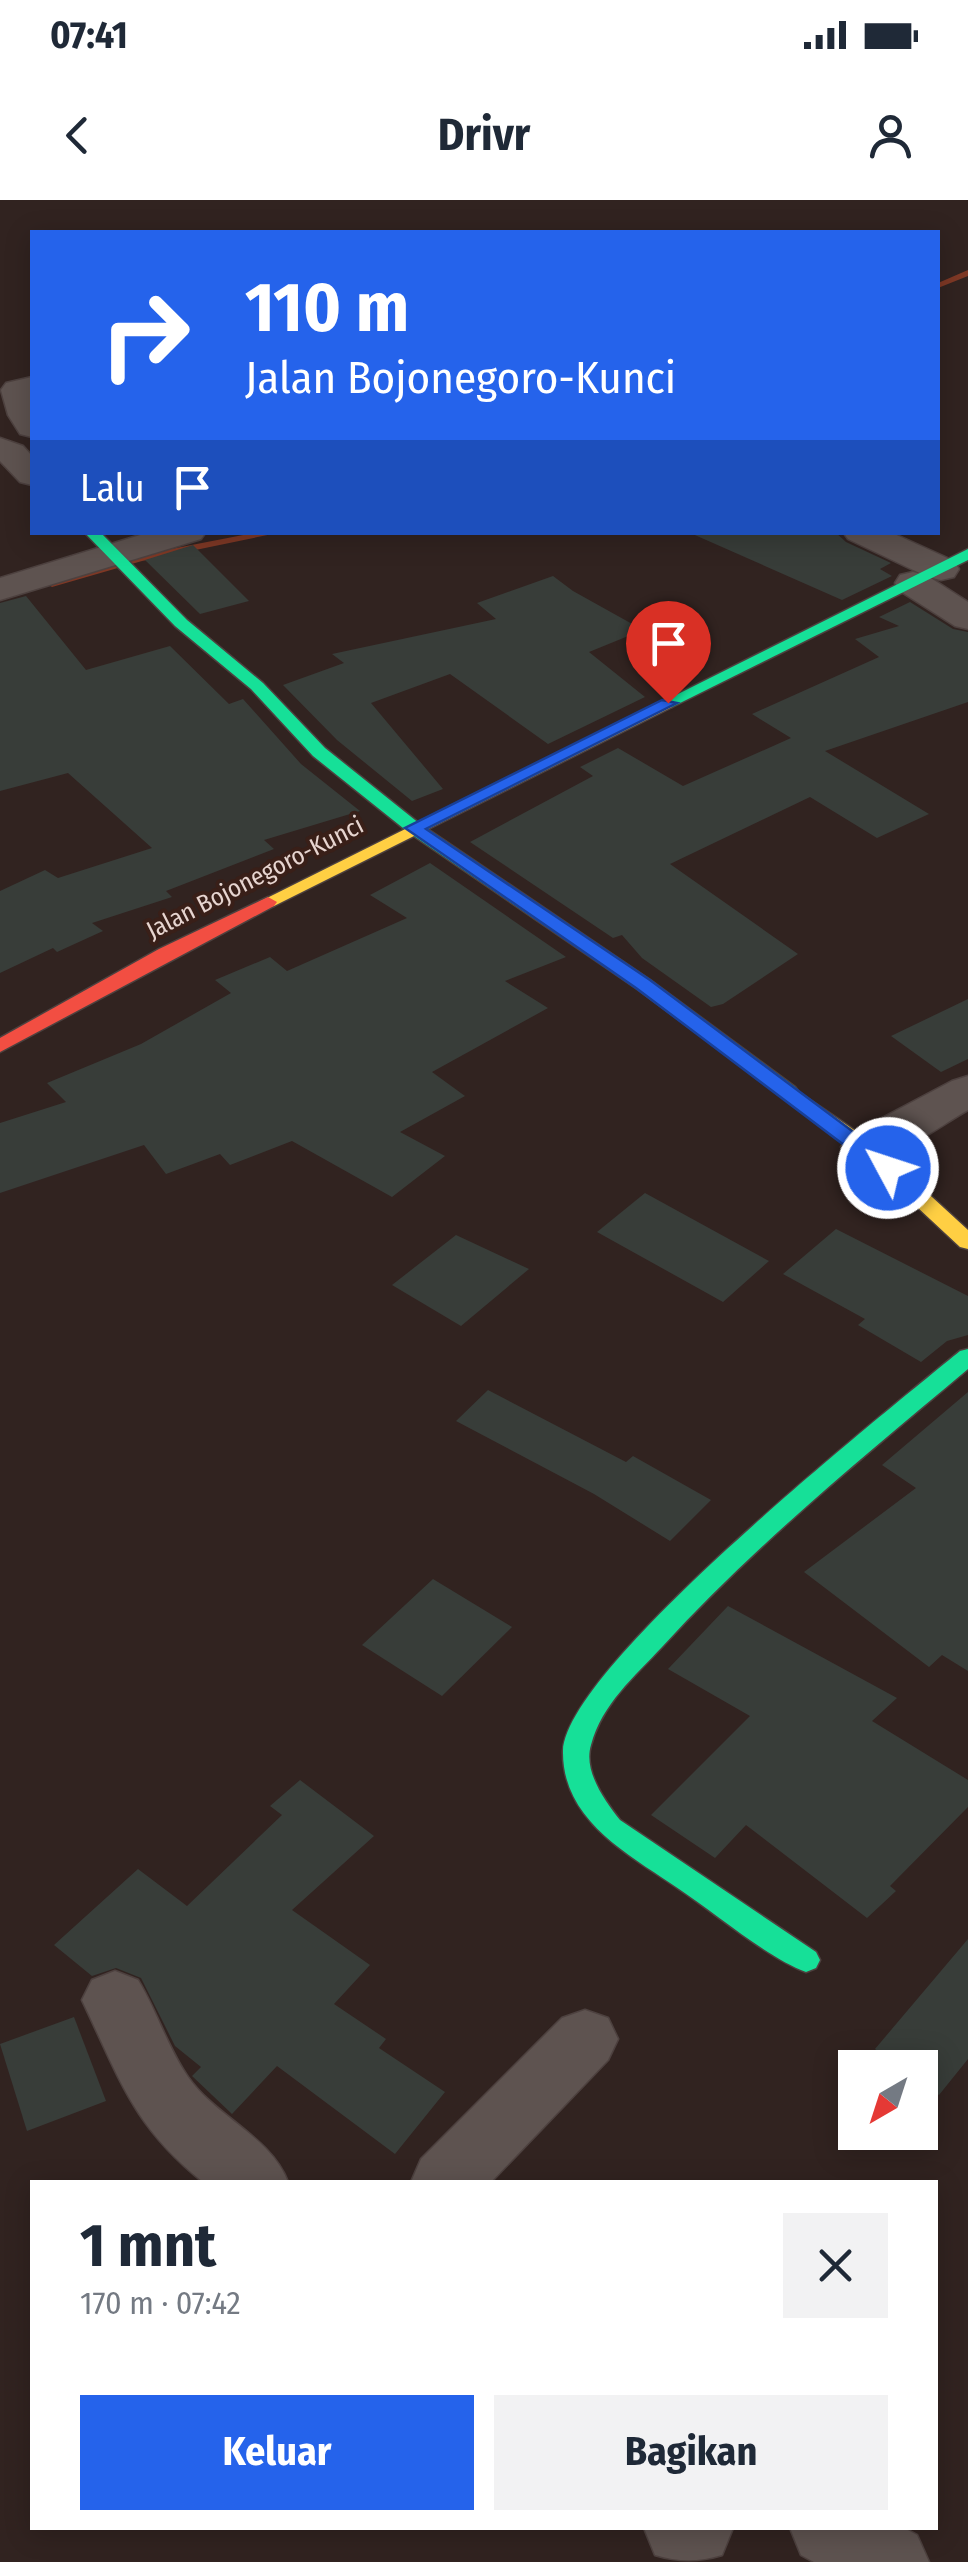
<!DOCTYPE html>
<html lang="id">
<meta charset="utf-8">
<style>
body{margin:0;font-family:"Fira Sans Condensed",sans-serif;background:#f2f2f3;color:#1f2937;height:100vh;display:flex;flex-direction:column;font-size:38px;white-space:nowrap}
*{box-sizing:border-box;margin:0}
p{font-size:32px;color:#747a83}
.icon{flex:none;width:55px;height:55px;fill:none;stroke:currentColor;stroke-width:2;stroke-linecap:round;stroke-linejoin:round}
.map{position:relative;flex:1;overflow:hidden}
.drawer{position:absolute;left:30px;top:1980px;width:908px;height:350px;display:flex;flex-direction:column;background:#fff;border-radius:0px;box-shadow:0 5px 25px #0003}
.drawer>*{flex:none}
.banner{position:absolute;left:30px;top:30px;width:910px;height:305px;border-radius:0px;box-shadow:0 5px 25px #0003;background:#2563eb;color:#fff;overflow:hidden}
.needle{width:65px;rotate:219deg}
.fabs{position:absolute;left:838px;top:1850px;display:grid;gap:20px}
.fabs a{display:grid;place-items:center;width:100px;height:100px;border-radius:0px;background:#fff;box-shadow:0 5px 25px #0003;font-size:50px}
.pin{position:absolute;display:grid;place-items:center;width:85px;height:85px;color:#fff;margin:-102px -42px;border-radius:50% 50% 50% 0;rotate:-45deg;box-shadow:0 0 10px #0007}
.pin .icon{rotate:45deg}
.me{position:absolute;width:110px;margin:-55px;rotate:310deg;stroke-linejoin:round;filter:drop-shadow(0 0 8px #0008)}
.turn{display:flex;align-items:center;gap:35px;height:210px;padding:0 50px;font-size:45px}
.turn .icon{width:130px;height:130px;stroke-width:2.5}
.turn b{display:block;font-size:70px;line-height:85px}
.then{display:flex;align-items:center;height:95px;padding:0 50px;background:#0003;gap:20px;font-size:38px}
.round{display:grid;place-items:center;flex:none;width:105px;height:105px;border-radius:0px;background:#f2f2f3}
.summary{display:flex;align-items:center;justify-content:space-between;height:170px;padding:0 50px}
h1{font-size:60px;font-weight:700;line-height:75px}
.cta{display:flex;gap:20px;margin-top:auto;padding:20px 50px}
.cta a{flex:1;height:115px;border-radius:0px;background:#2563eb;color:#fff;font-size:40px;font-weight:700;line-height:115px;text-align:center}
.cta a+a{background:#f2f2f3;color:#1f2937}
.status{display:flex;justify-content:space-between;align-items:center;height:70px;padding:0 50px;background:#fff;direction:ltr}
.status svg{height:28px;fill:currentColor}
header{display:flex;justify-content:space-between;align-items:center;height:130px;padding:0 50px;background:#fff;font-size:45px;font-weight:700}
.map>svg:first-child{display:block}
.lines{fill:none;stroke-linecap:round;stroke-linejoin:round}
.stream{fill:#7e3825;fill-rule:evenodd}
.building{fill:#383d39}
.street-casing{stroke:#4d413f;stroke-width:3}
.fast-casing{stroke:#4d413f;stroke-width:3}
.slow-casing{stroke:#4d413f;stroke-width:3}
.jam-casing{stroke:#4d413f;stroke-width:3}
.street{fill:#5e5350;fill-rule:evenodd}
.fast{fill:#16e098;fill-rule:evenodd}
.slow{fill:#ffcf43;fill-rule:evenodd}
.jam{fill:#f24e42;fill-rule:evenodd}
.route{fill:#2563eb;stroke:#184099;stroke-width:2.5}
.labels{text-anchor:middle;dominant-baseline:central;stroke-width:8;stroke-linejoin:round;paint-order:stroke}
.far-street-label{font-size:25px;fill:#e7d5d0;stroke:#391f18}
</style>
<div class="status"><b>07:41</b><svg viewBox="0 0 49 12"><path d="M0 12V9h3v3zM5 12V6h3v6zM10 12V3h3v9zM15 12V0h3v12zM26 1h20v11H26zM47 4h2v5h-2z"/></svg></div>
<header><svg class="icon" aria-label="back" viewBox="0 0 24 24"><path d="M15 5l-7 7 7 7"/></svg>Drivr<svg class="icon" aria-label="person" viewBox="0 0 24 24"><circle cx="12" cy="8" r="4"/><path d="M4 21q1-7 8-7t8 7"/></svg></header>
<div class="map">
<svg width="968" height="2362" viewBox="0 0 968 2362">
<rect width="100%" height="100%" fill="#312320"/>
<g class="lines">
<g class="stream">
<path d="M 968,70 L 968,76 L 938,88 L 938,83 Z"/>
<path d="M 259,332 L 282,332 L 142,361 L 52,387 L 47,384 L 140,355 Z"/>
</g>
</g>
<g class="building">
<path d="M 688,332 L 835,332 L 846,342 L 891,363 L 880,369 L 892,376 L 842,400 Z"/>
<path d="M 193,345 L 249,401 L 200,414 L 145,360 Z"/>
<path d="M 553,376 L 573,391 L 643,430 L 589,452 L 645,497 L 548,544 L 450,474 L 371,503 L 443,589 L 412,601 L 337,540 L 283,485 L 344,463 L 332,454 L 496,419 L 477,403 Z"/>
<path d="M 26,396 L 86,470 L 170,446 L 229,504 L 243,499 L 301,564 L 360,611 L 264,640 L 274,649 L 166,691 L 172,697 L 92,723 L 103,731 L 57,752 L 53,748 L 0,773 L 0,691 L 45,670 L 58,678 L 152,648 L 68,573 L 0,591 L 0,403 Z"/>
<path d="M 910,402 L 953,429 L 968,432 L 968,502 L 825,551 L 929,614 L 877,638 L 810,597 L 670,664 L 798,754 L 723,804 L 711,807 L 642,758 L 622,735 L 613,738 L 470,642 L 593,576 L 580,567 L 618,548 L 683,586 L 791,538 L 752,514 L 879,457 L 855,439 L 899,426 L 879,417 Z"/>
<path d="M 430,663 L 566,757 L 505,781 L 548,808 L 432,872 L 465,896 L 400,932 L 445,956 L 392,997 L 292,941 L 230,965 L 220,954 L 166,974 L 144,945 L 0,993 L 0,923 L 66,902 L 47,883 L 141,844 L 231,793 L 215,780 L 270,757 L 287,771 L 407,718 L 370,695 Z"/>
<path d="M 968,799 L 968,859 L 941,872 L 891,836 Z"/>
<path d="M 645,993 L 769,1061 L 723,1102 L 597,1032 Z"/>
<path d="M 836,1029 L 968,1096 L 968,1135 L 947,1141 L 921,1162 L 858,1125 L 865,1119 L 783,1074 Z"/>
<path d="M 456,1035 L 529,1069 L 461,1126 L 392,1085 Z"/>
<path d="M 488,1190 L 626,1262 L 633,1256 L 711,1300 L 670,1341 L 594,1294 L 456,1221 Z"/>
<path d="M 968,1192 L 968,1471 L 942,1455 L 929,1467 L 804,1372 L 916,1288 L 882,1265 Z"/>
<path d="M 433,1379 L 512,1427 L 442,1496 L 362,1445 Z"/>
<path d="M 728,1406 L 897,1498 L 872,1521 L 968,1580 L 968,1607 L 890,1686 L 896,1691 L 867,1718 L 746,1625 L 715,1658 L 651,1615 L 750,1516 L 668,1469 Z"/>
<path d="M 300,1580 L 374,1636 L 292,1710 L 370,1765 L 334,1804 L 386,1839 L 379,1848 L 445,1892 L 395,1954 L 277,1866 L 232,1914 L 192,1876 L 201,1867 L 175,1846 L 141,1778 L 116,1768 L 92,1776 L 54,1745 L 138,1669 L 187,1706 L 282,1615 L 270,1606 Z"/>
<path d="M 968,1739 L 968,1859 L 939,1895 L 920,1882 L 920,1868 L 900,1868 L 875,1849 Z"/>
<path d="M 74,1817 L 106,1901 L 27,1931 L 0,1844 Z"/>
</g>
<g class="lines">
<defs>
<g id="street">
<path d="M 32,177 L 32,237 L 20,234 L 8,215 L 1,190 L 6,183 Z"/>
<path d="M 0,238 L 23,246 L 32,256 L 32,285 L 20,282 L 0,261 Z"/>
<path d="M 150,332 L 206,332 L 201,339 L 0,400 L 0,378 Z"/>
<path d="M 843,332 L 890,332 L 954,361 L 959,369 L 954,377 L 941,380 L 928,377 L 848,339 Z"/>
<path d="M 913,372 L 926,375 L 968,402 L 968,429 L 955,426 L 900,391 L 895,383 L 900,375 Z"/>
<path d="M 968,876 L 968,910 C 934,929 888,968 848,958 L 841,947 L 848,936 L 952,881 Z"/>
<path d="M 115,1771 L 138,1780 C 157,1811 167,1847 188,1877 C 216,1917 271,1937 288,1982 L 203,1982 C 132,1925 120,1879 82,1800 L 92,1780 Z"/>
<path d="M 585,1810 L 608,1818 L 618,1839 L 608,1860 L 491,1982 L 411,1982 L 421,1959 L 562,1818 Z"/>
<path d="M 644,2328 L 733,2328 L 722,2355 C 699,2362 678,2362 655,2355 Z"/>
<path d="M 790,2328 L 904,2328 L 917,2335 L 929,2362 L 814,2362 L 801,2355 Z"/>
</g>
<g id="fast">
<path d="M 84,332 L 100,332 L 187,420 L 263,483 L 325,548 L 420,624 L 650,780 L 795,887 L 798,891 L 795,895 L 781,895 L 636,788 L 408,632 L 313,556 L 251,489 L 175,426 Z"/>
<path d="M 968,349 L 968,360 L 672,507 L 658,504 Z"/>
<path d="M 968,1149 L 968,1169 C 862,1258 755,1345 662,1447 C 634,1477 602,1504 591,1545 C 583,1571 605,1601 620,1620 L 816,1752 L 820,1760 L 816,1768 L 806,1772 C 768,1758 715,1713 679,1689 C 630,1655 562,1621 563,1551 C 566,1466 886,1212 960,1151 Z"/>
</g>
<g id="slow">
<path d="M 666,499 L 672,501 L 672,507 L 274,706 L 268,707 L 259,702 Z"/>
<path d="M 788,885 L 872,942 L 968,1030 L 968,1049 L 960,1047 L 858,952 L 781,895 L 778,891 Z"/>
</g>
<path id="jam" d="M 268,697 L 277,702 L 274,706 L 0,852 L 0,838 L 159,749 Z"/>
</defs>
<use href="#street" class="street-casing"/>
<use href="#fast" class="fast-casing"/>
<use href="#slow" class="slow-casing"/>
<use href="#jam" class="jam-casing"/>
<use href="#street" class="street"/>
<use href="#fast" class="fast"/>
<use href="#slow" class="slow"/>
<use href="#jam" class="jam"/>
</g>
<path class="route" d="M 662,500 L 677,503 L 426,629 L 650,780 L 895,963 L 898,968 L 895,973 L 881,973 L 636,788 L 405,628 Z"/>
<g class="labels">
<g class="far-street-label">
<text transform="translate(255 678) rotate(-27)">Jalan Bojonegoro-Kunci</text>
</g>
</g>
</svg>
<div class="fabs">
<a><svg class="needle" viewBox="-14 -14 28 28"><path d="M0-13l5 13h-10z" fill="#e53935"/><path d="M0 13l5-13h-10z" fill="#747a83"/></svg></a>
</div>
<div class="pin" style="left:668px;top:503px;background:#d93025"><svg class="icon" aria-label="arrive" viewBox="0 0 24 24"><path d="M6 21V4h12l-3 4 3 4H6"/></svg></div>
<svg class="me" style="left:888px;top:968px" viewBox="-20 -20 40 40"><circle r="17" fill="#2563eb" stroke="#fff" stroke-width="3"/><path d="M0-11L8 9 0 5-8 9z" fill="#fff"/></svg>
<div class="banner">
<div class="turn"><svg class="icon" aria-label="right" viewBox="0 0 24 24"><path d="M7 20v-9h11M14 6l5 5-5 5"/></svg><div><b>110 m</b>Jalan Bojonegoro-Kunci</div></div>
<div class="then">Lalu<svg class="icon" aria-label="arrive" viewBox="0 0 24 24"><path d="M6 21V4h12l-3 4 3 4H6"/></svg></div>
</div>
<section class="drawer">
<div class="summary"><div><h1>1 mnt</h1><p>170 m · 07:42</p></div><a class="round"><svg class="icon" aria-label="close" viewBox="0 0 24 24"><path d="M6 6l12 12M18 6L6 18"/></svg></a></div>
<div class="cta"><a>Keluar</a><a>Bagikan</a></div>
</section>
</div>
